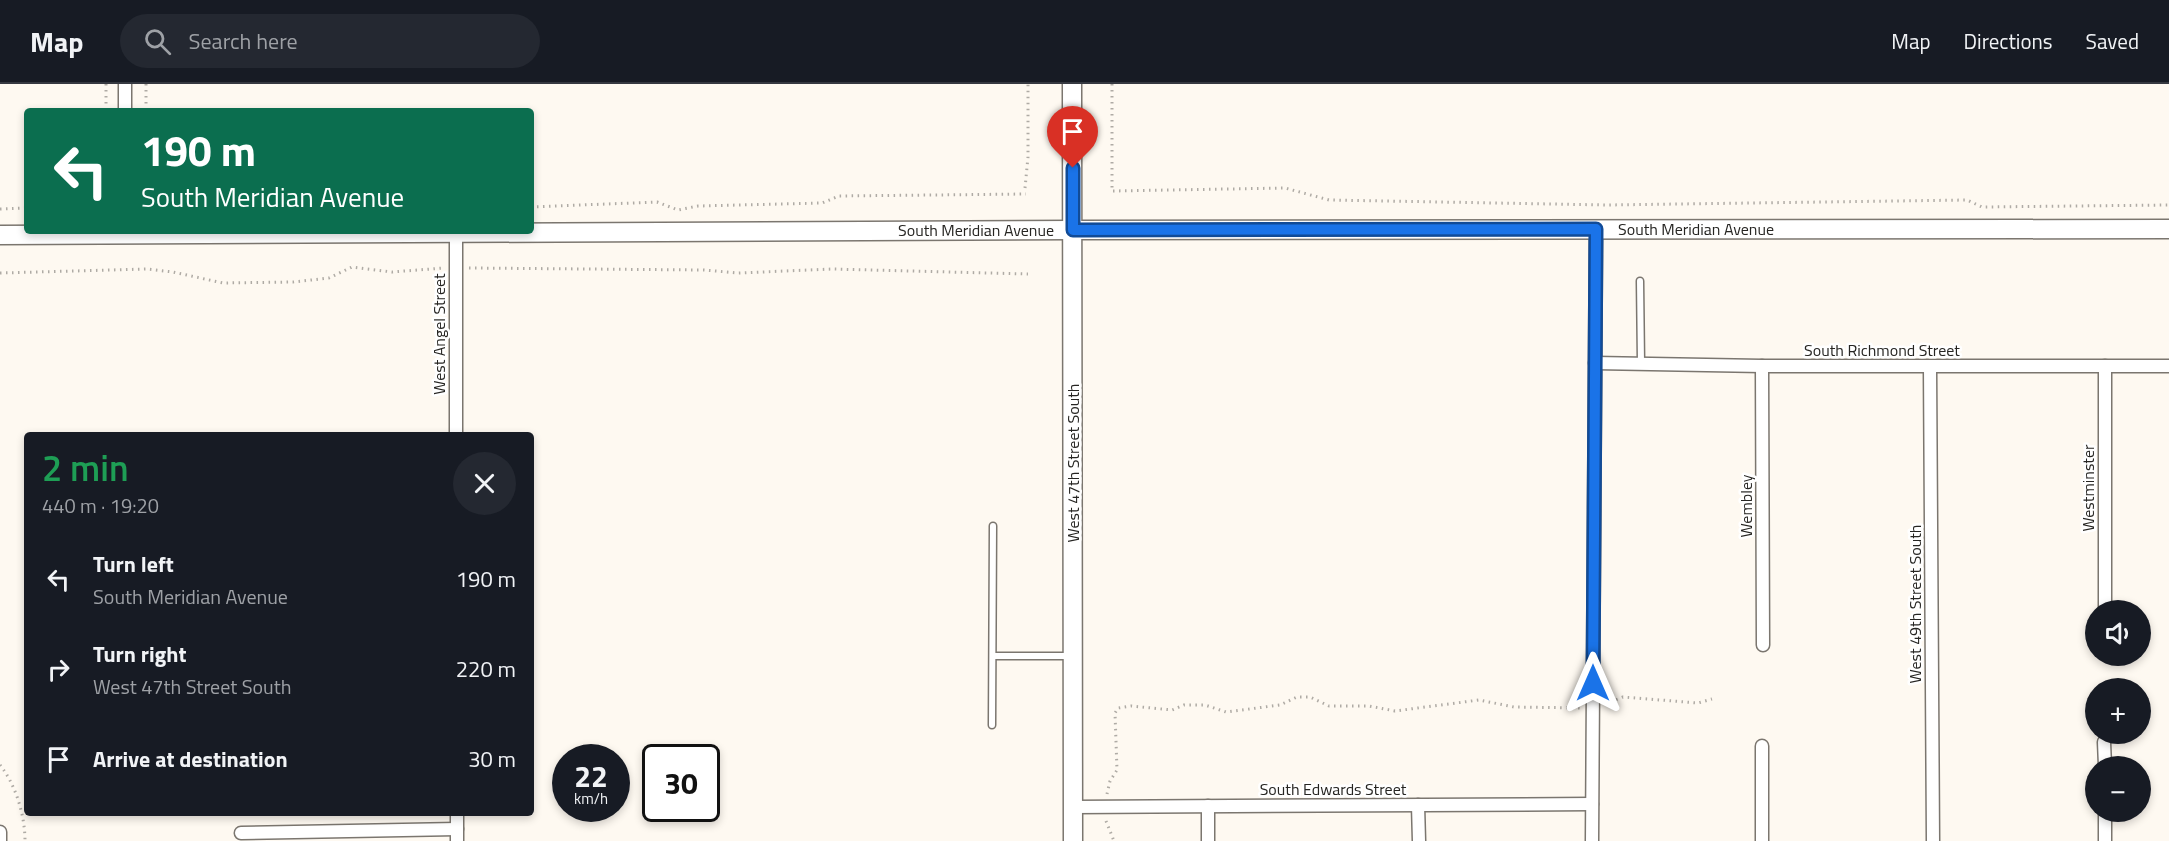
<!DOCTYPE html>
<meta charset="utf-8">
<style>
body{margin:0;font-family:"Titillium Web",sans-serif;background:#242831;color:#f1f3f6;height:100vh;display:flex;flex-direction:column;font-size:22px;white-space:nowrap}
*{box-sizing:border-box;margin:0}
p{font-size:20px;color:#9ea1a6}
.icon{flex:none;width:33px;height:33px;fill:none;stroke:currentColor;stroke-width:2;stroke-linecap:round;stroke-linejoin:round}
.map{position:relative;flex:1;overflow:hidden}
.panel{position:absolute;left:24px;top:348px;width:510px;height:384px;display:flex;flex-direction:column;background:#171b24;border-radius:6px;box-shadow:0 3px 9px #0003}
.panel>*{flex:none}
.guide{position:absolute;left:24px;top:24px;width:510px;height:126px;border-radius:6px;box-shadow:0 3px 9px #0003;background:#0b6e4f;color:#fff;overflow:hidden}
.buttons{position:absolute;left:2085px;top:516px;display:grid;gap:12px}
.buttons a{display:grid;place-items:center;width:66px;height:66px;border-radius:50%;background:#171b24;box-shadow:0 3px 9px #0003;font-size:30px}
.speed{position:absolute;left:552px;top:660px;display:flex;gap:12px;font-size:30px;font-weight:700;text-align:center}
.speed>*{display:grid;place-content:center;width:78px;height:78px;border-radius:50%;background:#171b24;box-shadow:0 3px 9px #0003;line-height:1}
.speed small{font-size:15px;font-weight:400}
.speed .limit{border:3px solid #111;border-radius:9px;background:#fff;color:#111}
.pin{position:absolute;display:grid;place-items:center;width:51px;height:51px;color:#fff;margin:-62px -26px;border-radius:50% 50% 50% 0;rotate:-45deg;box-shadow:0 0 6px #0007}
.pin .icon{rotate:45deg}
.me{position:absolute;width:66px;margin:-33px;rotate:0deg;stroke-linejoin:round;filter:drop-shadow(0 0 4px #0008)}
.turn{display:flex;align-items:center;gap:21px;height:126px;padding:0 18px;font-size:27px}
.turn .icon{width:78px;height:78px;stroke-width:2.5}
.turn b{display:block;font-size:42px;line-height:51px}
.round{display:grid;place-items:center;flex:none;width:63px;height:63px;border-radius:32px;background:#242831}
.head{display:flex;align-items:center;justify-content:space-between;height:102px;padding:0 18px}
h1{font-size:36px;font-weight:600;line-height:45px;color:#1e9e55}
ul{padding:0;list-style:none}
li{display:flex;align-items:center;gap:18px;height:90px;padding:0 18px}
li div{flex:1}
li b{display:block;font-size:22px}
li em{font-style:normal}
header{display:flex;align-items:center;gap:36px;box-sizing:border-box;height:84px;padding:0 30px;background:#171b24;border-bottom:2px solid #363941}
header strong{font-size:28px}
nav{display:flex;gap:33px;margin-inline-start:auto;font-size:21px}
.search{width:420px;height:54px;background:#242831;display:flex;align-items:center;gap:15px;box-sizing:border-box;padding:0 21px;border-radius:33px;color:#9ea1a6;font-size:22px}
.map>svg:first-child{display:block}
.lines{fill:none;stroke-linecap:round;stroke-linejoin:round}
.lane-casing{stroke:#7b766f;stroke-width:9}
.street-casing{stroke:#7b766f;stroke-width:15}
.secondary-casing{stroke:#7b766f;stroke-width:21}
.path{stroke:#afaba5;stroke-width:3;stroke-dasharray:1.5 4.5;stroke-linecap:butt}
.lane{stroke:#fff;stroke-width:6}
.street{stroke:#fff;stroke-width:12}
.secondary{stroke:#fff;stroke-width:18}
.route-casing{stroke:#114b97;stroke-width:15}
.route{stroke:#1a73e8;stroke-width:10}
.labels{text-anchor:middle;dominant-baseline:central;stroke-width:5;stroke-linejoin:round;paint-order:stroke}
.street-label{font-size:16px;fill:#262522;stroke:#fff}
</style>
<header>
<strong>Map</strong>
<div class="search"><svg class="icon" aria-label="search" viewBox="0 0 24 24"><circle cx="10" cy="10" r="6"/><path d="M15 15l6 6"/></svg>Search here</div>
<nav><a>Map</a><a>Directions</a><a>Saved</a></nav>
</header>
<div class="map">
<svg width="2169" height="757" viewBox="0 0 2169 757">
<rect width="100%" height="100%" fill="#fef9f1"/>
<g class="lines">
<defs>
<g id="lane">
<path d="M 1640,197 L 1641,279"/>
<path d="M 993,572 L 1072,572"/>
<path d="M 992,641 L 993,442"/>
</g>
<g id="street">
<path d="M 125,0 L 125,27"/>
<path d="M 1595,279 L 1762,282 L 2169,282"/>
<path d="M 1762,282 L 1763,561"/>
<path d="M 1930,283 L 1933,757"/>
<path d="M 456,351 L 456,149"/>
<path d="M 2105,526 L 2105,282"/>
<path d="M 2104,658 L 2105,682"/>
<path d="M 1762,662 L 1762,757"/>
<path d="M 1418,721 L 1419,757"/>
<path d="M 1074,723 L 1592,720"/>
<path d="M 2105,728 L 2105,757"/>
<path d="M 457,729 L 457,757"/>
<path d="M 0,748 L 0,757"/>
<path d="M 241,749 L 457,745"/>
<path d="M 1208,757 L 1208,722"/>
<path d="M 1592,757 L 1596,145"/>
</g>
<g id="secondary">
<path d="M 1072,0 L 1073,757"/>
<path d="M 0,151 L 1073,146 L 2169,145"/>
</g>
</defs>
<use href="#lane" class="lane-casing"/>
<use href="#street" class="street-casing"/>
<use href="#secondary" class="secondary-casing"/>
<g class="path">
<path d="M 106,0 L 106,27"/>
<path d="M 146,0 L 146,27"/>
<path d="M 1112,0 L 1112,107 L 1285,104 L 1329,116 L 1607,121 L 1967,116 L 1982,123 L 2169,121"/>
<path d="M 1025,104 L 1028,73 L 1028,0"/>
<path d="M 531,123 L 657,118 L 678,126 L 698,122 L 822,119 L 839,112 L 1026,110"/>
<path d="M 0,125 L 27,124"/>
<path d="M 469,184 L 704,186 L 738,189 L 832,185 L 1028,190"/>
<path d="M 0,189 L 147,185 L 173,188 L 223,199 L 293,198 L 329,194 L 352,183 L 392,188 L 444,184"/>
<path d="M 1605,620 L 1623,613 L 1698,619 L 1712,615"/>
<path d="M 0,681 C 16,701 25,732 25,757"/>
<path d="M 1107,710 L 1110,697 L 1117,686 L 1115,629 L 1118,624 L 1131,622 L 1172,626 L 1184,621 L 1205,621 L 1226,628 L 1280,621 L 1297,613 L 1310,613 L 1329,622 L 1369,622 L 1395,627 L 1479,616 L 1514,623 L 1581,624"/>
<path d="M 1106,737 L 1114,757"/>
</g>
<use href="#lane" class="lane"/>
<use href="#street" class="street"/>
<use href="#secondary" class="secondary"/>
</g>
<g class="lines">
<defs>
<path id="route" d="M 1073,84 L 1073,146 L 1596,145 L 1593,599"/>
</defs>
<use href="#route" class="route-casing"/>
<use href="#route" class="route"/>
</g>
<g class="labels">
<g class="street-label">
<text x="1696" y="145">South Meridian Avenue</text>
<text x="976" y="146">South Meridian Avenue</text>
<text transform="translate(439 250) rotate(-90)">West Angel Street</text>
<text x="1882" y="266">South Richmond Street</text>
<text transform="translate(1073 379) rotate(-90)">West 47th Street South</text>
<text transform="translate(2088 404) rotate(-90)">Westminster</text>
<text transform="translate(1746 422) rotate(-90)">Wembley</text>
<text transform="translate(1915 520) rotate(-90)">West 49th Street South</text>
<text x="1333" y="705">South Edwards Street</text>
</g>
</g>
</svg>
<div class="buttons">
<a><svg class="icon" aria-label="sound" viewBox="0 0 24 24"><path d="M4 9h4l5-4v14l-5-4H4zM17 9q2 3 0 6"/></svg></a>
<a>+</a>
<a>−</a>
</div>
<div class="speed"><div>22<small>km/h</small></div><div class="limit">30</div></div>
<div class="pin" style="left:1073px;top:84px;background:#d93025"><svg class="icon" aria-label="arrive" viewBox="0 0 24 24"><path d="M6 21V4h12l-3 4 3 4H6"/></svg></div>
<svg class="me" style="left:1593px;top:599px" viewBox="-20 -20 40 40"><path d="M0-17L14 15 0 8-14 15z" fill="#1a73e8" stroke="#fff" stroke-width="4"/></svg>
<div class="guide">
<div class="turn"><svg class="icon" aria-label="left" viewBox="0 0 24 24"><path d="M17 20v-9H6M10 6l-5 5 5 5"/></svg><div><b>190 m</b>South Meridian Avenue</div></div>
</div>
<section class="panel">
<div class="head"><div><h1>2 min</h1><p>440 m · 19:20</p></div><a class="round"><svg class="icon" aria-label="close" viewBox="0 0 24 24"><path d="M6 6l12 12M18 6L6 18"/></svg></a></div>
<ul>
<li><svg class="icon" aria-label="left" viewBox="0 0 24 24"><path d="M17 20v-9H6M10 6l-5 5 5 5"/></svg><div><b>Turn left</b><p>South Meridian Avenue</p></div><em>190 m</em></li>
<li><svg class="icon" aria-label="right" viewBox="0 0 24 24"><path d="M7 20v-9h11M14 6l5 5-5 5"/></svg><div><b>Turn right</b><p>West 47th Street South</p></div><em>220 m</em></li>
<li><svg class="icon" aria-label="arrive" viewBox="0 0 24 24"><path d="M6 21V4h12l-3 4 3 4H6"/></svg><div><b>Arrive at destination</b></div><em>30 m</em></li>
</ul>
</section>
</div>
